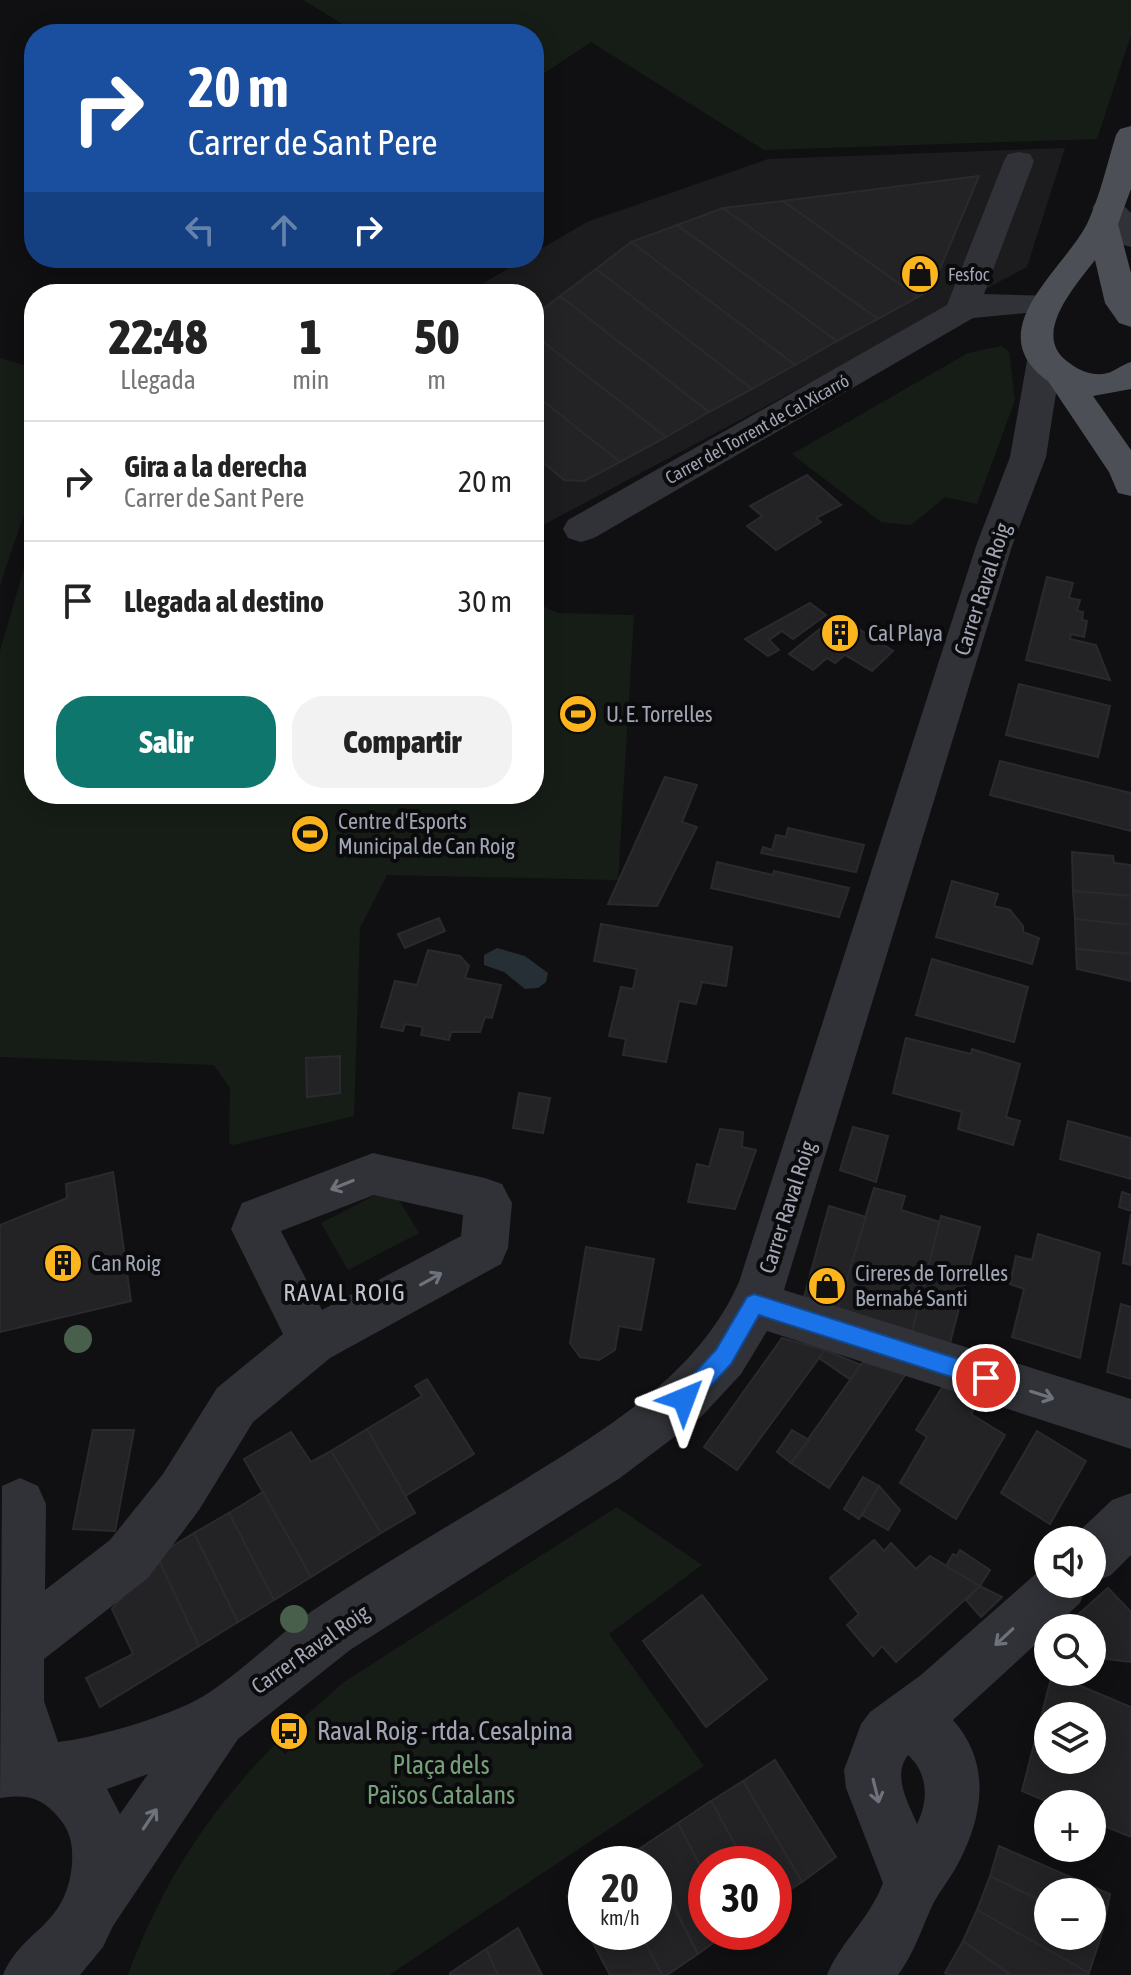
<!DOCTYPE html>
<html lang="es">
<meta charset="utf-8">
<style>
body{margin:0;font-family:"Asap Condensed",sans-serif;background:#f2f2f2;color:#222;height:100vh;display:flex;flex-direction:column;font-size:30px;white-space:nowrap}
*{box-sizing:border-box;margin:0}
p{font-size:26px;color:#767676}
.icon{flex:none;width:44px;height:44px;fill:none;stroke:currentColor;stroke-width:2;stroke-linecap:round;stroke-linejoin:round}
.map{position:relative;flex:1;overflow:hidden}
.details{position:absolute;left:24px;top:284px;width:520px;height:520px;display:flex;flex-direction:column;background:#fff;border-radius:32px;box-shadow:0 4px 20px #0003}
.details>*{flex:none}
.top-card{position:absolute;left:24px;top:24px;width:520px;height:244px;border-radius:32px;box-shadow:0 4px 20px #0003;background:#1a4fa0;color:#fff;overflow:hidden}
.fabs{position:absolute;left:1034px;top:1526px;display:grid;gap:16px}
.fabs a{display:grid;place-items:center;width:72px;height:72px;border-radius:50%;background:#fff;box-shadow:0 4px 20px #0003;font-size:40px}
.speed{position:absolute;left:568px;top:1846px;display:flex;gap:16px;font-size:40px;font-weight:700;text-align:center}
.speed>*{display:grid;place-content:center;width:104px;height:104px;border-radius:50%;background:#fff;box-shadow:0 4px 20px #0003;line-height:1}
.speed small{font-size:20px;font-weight:400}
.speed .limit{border:12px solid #d22;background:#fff;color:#111}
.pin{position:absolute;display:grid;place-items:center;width:68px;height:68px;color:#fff;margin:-34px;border:4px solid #fff;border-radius:50%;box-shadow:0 2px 8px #0007}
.me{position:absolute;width:88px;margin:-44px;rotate:44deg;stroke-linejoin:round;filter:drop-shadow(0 0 6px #0008)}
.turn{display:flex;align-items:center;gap:28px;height:168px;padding:0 32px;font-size:36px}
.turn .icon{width:104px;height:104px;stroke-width:2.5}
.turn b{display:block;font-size:56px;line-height:68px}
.lanes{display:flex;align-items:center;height:76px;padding:0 32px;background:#0003;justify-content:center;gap:40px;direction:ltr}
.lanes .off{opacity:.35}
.eta{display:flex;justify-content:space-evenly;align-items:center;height:136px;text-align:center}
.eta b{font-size:48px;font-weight:800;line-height:56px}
.primary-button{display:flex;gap:16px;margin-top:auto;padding:16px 32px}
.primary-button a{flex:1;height:92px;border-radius:32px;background:#0f766e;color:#fff;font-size:32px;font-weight:800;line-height:92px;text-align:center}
.primary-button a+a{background:#f2f2f2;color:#222}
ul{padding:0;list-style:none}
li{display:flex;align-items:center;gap:24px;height:120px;padding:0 32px;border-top:2px solid #e0e0e0}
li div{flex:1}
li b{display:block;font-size:30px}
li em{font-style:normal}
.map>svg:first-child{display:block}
.built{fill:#1c1c1f}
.green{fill:#161d17}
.water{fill:#262f36}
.building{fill:#232326;stroke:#2a2a2e;stroke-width:2;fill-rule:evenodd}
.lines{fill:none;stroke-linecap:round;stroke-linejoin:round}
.minor{fill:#313237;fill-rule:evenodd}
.major{fill:#4d4f56;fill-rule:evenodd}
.tree{fill:#485f4b}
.oneway{stroke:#6e727c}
.route{fill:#1a73e8;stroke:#114b97;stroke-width:2}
.labels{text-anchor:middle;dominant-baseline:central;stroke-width:8;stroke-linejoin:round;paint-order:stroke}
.far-poi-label{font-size:18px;fill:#a0a6b4;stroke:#0b0b0d;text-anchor:start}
.far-street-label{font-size:18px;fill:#a0a6b4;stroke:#0b0b0d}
.street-label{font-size:22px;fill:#a0a6b4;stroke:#0b0b0d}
.poi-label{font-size:22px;fill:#a0a6b4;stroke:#0b0b0d;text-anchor:start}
.neighbourhood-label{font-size:24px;letter-spacing:2px;fill:#c2c5cf;stroke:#0b0b0d}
.near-poi-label{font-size:26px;fill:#a0a6b4;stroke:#0b0b0d;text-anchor:start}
.near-park-label{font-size:26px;fill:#76a079;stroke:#0b0b0d}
</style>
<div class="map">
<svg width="1131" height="1975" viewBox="0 0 1131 1975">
<rect width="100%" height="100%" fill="#101012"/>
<path class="built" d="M 1065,148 L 1027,267 L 534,530 L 534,294 L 465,294 L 526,258 L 534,258 L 534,253 L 587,222 L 768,159 Z"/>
<g class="green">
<path d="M 303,0 L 1131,0 L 1131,35 L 1097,139 L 764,150 L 591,42 L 534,80 L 534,34 L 359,34 Z"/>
<path d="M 1001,346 L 1009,351 L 1015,400 L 977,504 L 945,497 L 911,525 L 881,522 L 792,454 L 968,353 Z"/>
<path d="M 0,358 L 34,368 L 34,485 L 0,585 Z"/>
<path d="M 34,534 L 34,794 L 534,794 L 534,602 L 558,613 L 634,615 L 618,880 L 387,875 L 360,928 L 354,1116 L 233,1145 L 229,1143 L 230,1088 L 214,1065 L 0,1057 L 0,651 Z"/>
<path d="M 391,1187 L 419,1233 L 348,1270 L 321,1223 Z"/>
<path d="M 617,1507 L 702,1565 L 609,1634 L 704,1766 L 389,1975 L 128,1975 C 162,1883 207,1814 276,1743 L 285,1754 L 311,1729 L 302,1719 L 344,1682 Z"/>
</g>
<path class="water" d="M 497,948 L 525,956 L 548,973 L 546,982 L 538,988 L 525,989 L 504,972 L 484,965 L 484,955 Z"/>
<g class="building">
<path d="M 979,176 L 931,290 L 918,297 L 783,201 Z"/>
<path d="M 783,201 L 918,297 L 878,319 L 723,208 Z"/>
<path d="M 723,208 L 878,319 L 837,341 L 677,225 Z"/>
<path d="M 677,225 L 837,341 L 795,365 L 631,242 Z"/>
<path d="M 631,242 L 795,365 L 752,389 L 596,269 Z"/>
<path d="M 596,269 L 752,389 L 709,412 L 560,296 Z"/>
<path d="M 560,296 L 709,412 L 666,437 L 534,335 L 534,316 Z"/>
<path d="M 534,335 L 666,437 L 620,462 L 534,394 Z"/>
<path d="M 534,394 L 620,462 L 584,481 L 564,480 L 534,455 Z"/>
<path d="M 807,475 L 841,505 L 816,518 L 821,522 L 776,550 L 747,526 L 762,516 L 750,506 Z"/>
<path d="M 1047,577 L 1073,583 L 1069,598 L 1080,600 L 1077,611 L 1083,612 L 1082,620 L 1087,621 L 1084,637 L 1071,634 L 1070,639 L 1096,645 L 1110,680 L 1026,660 Z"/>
<path d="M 810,603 L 826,615 L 793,639 L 782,631 L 769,640 L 779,650 L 768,656 L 745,639 Z"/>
<path d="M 837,615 L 893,651 L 872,671 L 845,655 L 835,663 L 827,658 L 813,670 L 789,654 Z"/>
<path d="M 1019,684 L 1110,706 L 1098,757 L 1006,735 Z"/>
<path d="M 1000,761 L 1131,793 L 1131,831 L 990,795 Z"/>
<path d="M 665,777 L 697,785 L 682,822 L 697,827 L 657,906 L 608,904 Z"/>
<path d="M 788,828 L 864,845 L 856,872 L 761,853 L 763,847 L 772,850 L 776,835 L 786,837 Z"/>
<path d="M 1072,852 L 1113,856 L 1114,863 L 1131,865 L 1131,896 L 1073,891 Z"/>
<path d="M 717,862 L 773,875 L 774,871 L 849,888 L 839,917 L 711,888 Z"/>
<path d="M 952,881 L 998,894 L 994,906 L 1010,910 L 1023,926 L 1023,932 L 1039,938 L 1032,964 L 936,937 Z"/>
<path d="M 1073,891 L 1131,896 L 1131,925 L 1075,919 Z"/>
<path d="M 439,918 L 445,931 L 405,948 L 398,934 Z"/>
<path d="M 1075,919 L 1131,925 L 1131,954 L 1076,949 Z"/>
<path d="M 601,924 L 732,947 L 726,986 L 702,982 L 696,1004 L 679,1001 L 666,1062 L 623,1055 L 626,1039 L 609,1036 L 621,987 L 633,989 L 637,969 L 594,961 Z"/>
<path d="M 1076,949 L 1131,954 L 1131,981 L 1077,969 Z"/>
<path d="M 428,950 L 460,956 L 469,966 L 465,978 L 501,985 L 492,1018 L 485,1017 L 480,1032 L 451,1032 L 449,1040 L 421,1035 L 423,1027 L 405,1024 L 403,1031 L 381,1027 L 395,981 L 417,985 Z"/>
<path d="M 932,959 L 1028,987 L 1014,1042 L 916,1015 Z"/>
<path d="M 906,1038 L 971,1054 L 972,1049 L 1020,1064 L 1006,1117 L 1020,1121 L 1013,1145 L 958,1129 L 962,1112 L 893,1093 Z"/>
<path d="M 340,1056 L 340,1093 L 307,1097 L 306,1058 Z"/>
<path d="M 519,1093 L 550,1098 L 543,1133 L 513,1128 Z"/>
<path d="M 1068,1121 L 1131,1138 L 1131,1179 L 1060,1159 Z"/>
<path d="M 853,1127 L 888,1136 L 876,1182 L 840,1170 Z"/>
<path d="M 720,1129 L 743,1132 L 742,1147 L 756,1150 L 735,1209 L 688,1202 L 697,1164 L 709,1167 Z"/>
<path d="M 113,1172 L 131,1301 L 0,1332 L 0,1225 L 67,1198 L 66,1184 Z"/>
<path d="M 874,1188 L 905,1196 L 901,1210 L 940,1222 L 912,1332 L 838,1308 Z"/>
<path d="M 1122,1192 L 1131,1195 L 1131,1211 L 1119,1207 Z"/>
<path d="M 829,1206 L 866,1217 L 838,1308 L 804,1297 Z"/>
<path d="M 1131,1214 L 1131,1265 L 1123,1263 Z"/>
<path d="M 941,1216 L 980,1227 L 950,1343 L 912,1332 Z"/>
<path d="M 1038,1234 L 1100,1253 L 1080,1358 L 1012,1337 L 1024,1289 L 1010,1284 L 1016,1256 L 1032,1260 Z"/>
<path d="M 586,1247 L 654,1259 L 641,1330 L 619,1326 L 615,1350 L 599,1360 L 580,1357 L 570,1343 Z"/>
<path d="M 1121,1304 L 1131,1307 L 1131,1379 L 1107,1372 Z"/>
<path d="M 782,1338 L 825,1350 L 737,1470 L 704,1447 Z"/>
<path d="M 825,1350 L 861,1365 L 851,1380 L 819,1358 Z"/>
<path d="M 863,1362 L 905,1375 L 829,1488 L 791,1463 Z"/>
<path d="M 427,1379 L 474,1454 L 405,1496 L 367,1429 L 422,1396 L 415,1386 Z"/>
<path d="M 943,1386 L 981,1397 L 971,1414 L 1005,1435 L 956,1519 L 900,1483 L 927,1437 L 916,1430 Z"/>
<path d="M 367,1429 L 415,1513 L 381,1533 L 331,1451 Z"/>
<path d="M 93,1430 L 134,1430 L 115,1531 L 73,1529 Z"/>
<path d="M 792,1430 L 809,1440 L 791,1463 L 777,1452 Z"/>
<path d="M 1037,1431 L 1086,1461 L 1050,1524 L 1001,1493 Z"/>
<path d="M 291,1432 L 311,1462 L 331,1451 L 381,1533 L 311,1577 L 244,1459 Z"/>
<path d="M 863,1477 L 879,1486 L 859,1519 L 844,1509 Z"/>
<path d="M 879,1486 L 900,1510 L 888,1530 L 862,1515 Z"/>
<path d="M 263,1492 L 311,1577 L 274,1600 L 229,1513 Z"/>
<path d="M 229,1513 L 274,1600 L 238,1622 L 194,1533 Z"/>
<path d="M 194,1533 L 238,1622 L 199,1646 L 157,1556 Z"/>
<path d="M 874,1540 L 884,1551 L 891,1543 L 916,1569 L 930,1556 L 980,1586 L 896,1662 L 882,1646 L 873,1656 L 847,1625 L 859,1614 L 830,1578 Z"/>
<path d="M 960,1550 L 990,1570 L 980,1586 L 946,1566 L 953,1554 L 957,1556 Z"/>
<path d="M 157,1556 L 199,1646 L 100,1707 L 86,1678 L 133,1654 L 112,1609 Z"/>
<path d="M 980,1586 L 1002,1597 L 981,1617 L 966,1600 Z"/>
<path d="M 1108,1588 L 1131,1612 L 1131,1662 L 1092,1657 L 1092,1628 L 1063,1628 Z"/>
<path d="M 702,1595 L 767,1679 L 706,1727 L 643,1641 Z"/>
<path d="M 1052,1674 L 1131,1707 L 1131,1837 L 1092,1821 L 1092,1804 L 1053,1804 L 1022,1791 ZM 1048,1716 L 1092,1716 L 1092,1760 L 1048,1760 Z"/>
<path d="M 775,1760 L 836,1857 L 802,1882 L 743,1781 Z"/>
<path d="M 743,1781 L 802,1882 L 774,1900 L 774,1864 L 746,1864 L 711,1801 Z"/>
<path d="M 711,1801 L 746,1864 L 706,1864 L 706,1877 L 678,1823 Z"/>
<path d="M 678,1823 L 706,1877 L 706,1932 L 728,1932 L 698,1954 L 654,1864 L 642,1847 Z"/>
<path d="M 999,1846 L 1110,1894 L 1103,1930 L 1092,1925 L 1092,1892 L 1048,1892 L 1048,1904 L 990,1876 Z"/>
<path d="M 642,1847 L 651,1864 L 615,1864 L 628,1856 Z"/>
<path d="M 654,1870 L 698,1954 L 667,1975 L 662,1975 L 640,1932 L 654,1932 Z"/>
<path d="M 990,1876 L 1048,1904 L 1048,1936 L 1092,1936 L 1092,1925 L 1103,1930 L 1089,1973 L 977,1910 Z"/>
<path d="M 586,1883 L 586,1931 L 567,1896 Z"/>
<path d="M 977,1910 L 1089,1973 L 1088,1975 L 1011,1975 L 963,1941 Z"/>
<path d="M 518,1928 L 542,1975 L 498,1975 L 486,1949 Z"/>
<path d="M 587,1932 L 640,1932 L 662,1975 L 610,1975 Z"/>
<path d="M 963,1941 L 1011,1975 L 948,1975 L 945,1973 Z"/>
<path d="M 486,1949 L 498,1975 L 450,1975 L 450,1973 Z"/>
</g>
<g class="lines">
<g class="minor">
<path d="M 1019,152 L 1030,154 L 1034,161 L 984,294 L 1057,296 L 1062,303 L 1057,310 L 973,318 L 594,538 L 581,542 L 568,538 L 563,529 L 568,520 L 947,305 L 1004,161 L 1008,154 Z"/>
<path d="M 1108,198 L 1119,201 L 1131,213 L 1131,247 L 1120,244 L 1092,208 L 1097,201 Z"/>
<path d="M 1044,350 L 1056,353 L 1061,361 L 1046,457 L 1012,546 L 784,1290 L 1131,1399 L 1131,1449 L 767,1331 L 741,1374 L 702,1416 L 620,1478 L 350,1650 L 238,1739 L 113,1926 L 103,1947 L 80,1975 L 3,1975 C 23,1928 66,1928 72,1864 C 73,1846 71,1832 59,1818 C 42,1797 26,1794 0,1798 L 2,1486 L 20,1478 L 38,1486 L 46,1504 L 45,1590 L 110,1540 L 163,1474 L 217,1388 L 283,1334 L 231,1229 L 242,1203 L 373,1153 L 485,1178 L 502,1184 L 512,1203 L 508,1248 L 501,1264 L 330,1358 L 253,1422 L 199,1510 L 148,1578 L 44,1659 L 44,1701 L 58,1742 C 95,1738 170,1716 202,1697 C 241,1673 274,1638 312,1611 C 381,1565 453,1523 524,1480 C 607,1428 698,1375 739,1282 L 976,546 L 1010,457 L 1027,361 L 1032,353 ZM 374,1195 L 463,1215 L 461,1236 L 322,1310 L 281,1231 ZM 148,1774 L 120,1814 L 107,1789 Z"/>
<path d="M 1131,1493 L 1131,1555 L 1111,1575 L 1092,1583 L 1092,1540 L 1072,1540 L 1073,1537 L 1112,1500 Z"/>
<path d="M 1048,1563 L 1048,1584 L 1088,1584 L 1080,1603 L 1053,1628 L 1048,1628 L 1048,1633 L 953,1720 C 994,1766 982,1822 954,1871 C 948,1881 940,1891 934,1902 C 922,1927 915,1952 898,1975 L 827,1975 C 841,1941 869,1920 883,1883 L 846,1788 L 844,1770 L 861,1724 L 870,1712 L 921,1675 ZM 908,1755 C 928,1773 929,1800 917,1824 C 908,1802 892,1776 908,1755 Z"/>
</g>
<path class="major" d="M 1131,126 L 1131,189 L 1118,224 L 1131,273 L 1131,327 L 1119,323 L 1105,303 L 1095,260 C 1076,285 1030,335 1068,362 C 1078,370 1089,375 1103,374 C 1113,373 1121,365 1131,362 L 1131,389 L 1093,396 L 1131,450 L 1131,496 L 1118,493 L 1109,472 L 1048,381 C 978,331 1062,272 1087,224 C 1100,196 1107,164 1116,135 L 1120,129 Z"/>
</g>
<g class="tree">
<circle cx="78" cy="1339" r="14"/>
<circle cx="294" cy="1619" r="14"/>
</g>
<defs><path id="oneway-shaft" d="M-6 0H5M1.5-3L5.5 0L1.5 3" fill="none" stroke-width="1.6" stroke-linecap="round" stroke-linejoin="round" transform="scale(2)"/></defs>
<g class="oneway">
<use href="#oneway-shaft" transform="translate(342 1185) rotate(158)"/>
<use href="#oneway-shaft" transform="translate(431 1279) rotate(-29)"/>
<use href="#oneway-shaft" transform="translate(1042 1395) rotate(18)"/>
<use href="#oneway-shaft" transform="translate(1004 1637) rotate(137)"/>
<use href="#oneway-shaft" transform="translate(876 1791) rotate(76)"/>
<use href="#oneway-shaft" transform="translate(150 1819) rotate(-56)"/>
</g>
<path class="route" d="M 754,1294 L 986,1368 L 993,1371 L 996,1378 L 993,1385 L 986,1388 L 759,1315 L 731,1364 L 692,1406 L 684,1409 L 677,1406 L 674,1399 L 677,1392 L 716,1350 L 747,1297 Z"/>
<defs>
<symbol id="shop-disc" viewBox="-11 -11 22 22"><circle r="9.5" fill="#fdb51d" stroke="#0b0b0d"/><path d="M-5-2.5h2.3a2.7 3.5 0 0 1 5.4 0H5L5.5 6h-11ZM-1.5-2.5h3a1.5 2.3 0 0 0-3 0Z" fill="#111"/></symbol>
<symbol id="building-disc" viewBox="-11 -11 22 22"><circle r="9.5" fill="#fdb51d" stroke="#0b0b0d"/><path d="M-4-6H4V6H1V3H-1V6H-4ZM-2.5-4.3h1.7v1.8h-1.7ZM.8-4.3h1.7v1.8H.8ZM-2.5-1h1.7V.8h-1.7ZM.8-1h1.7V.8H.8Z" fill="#111"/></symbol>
<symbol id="stadium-disc" viewBox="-11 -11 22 22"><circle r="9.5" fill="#fdb51d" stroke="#0b0b0d"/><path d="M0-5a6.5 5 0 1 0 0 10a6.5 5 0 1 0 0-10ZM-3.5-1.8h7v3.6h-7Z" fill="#111"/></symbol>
<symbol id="bus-disc" viewBox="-11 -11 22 22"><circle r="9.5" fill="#fdb51d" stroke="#0b0b0d"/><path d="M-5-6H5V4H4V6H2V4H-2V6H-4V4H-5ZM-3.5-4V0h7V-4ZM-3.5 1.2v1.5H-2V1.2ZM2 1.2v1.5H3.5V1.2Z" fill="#111"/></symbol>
</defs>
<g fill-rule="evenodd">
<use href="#shop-disc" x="898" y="252" width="44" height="44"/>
<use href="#building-disc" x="818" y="611" width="44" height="44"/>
<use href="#stadium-disc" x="556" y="692" width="44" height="44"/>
<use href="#stadium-disc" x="288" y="812" width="44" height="44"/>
<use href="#building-disc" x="41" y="1241" width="44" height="44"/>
<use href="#shop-disc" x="805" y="1264" width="44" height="44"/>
<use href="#bus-disc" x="267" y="1709" width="44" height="44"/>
</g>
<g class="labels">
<g class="far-poi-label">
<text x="948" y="274">Fesfoc</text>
</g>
<g class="far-street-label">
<text transform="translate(757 429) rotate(-29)">Carrer del Torrent de Cal Xicarró</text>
</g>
<g class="street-label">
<text transform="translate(982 589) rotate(-72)">Carrer Raval Roig</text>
<text transform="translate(787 1207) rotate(-72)">Carrer Raval Roig</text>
<text transform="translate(310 1649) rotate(-35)">Carrer Raval Roig</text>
</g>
<g class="poi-label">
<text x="868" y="633">Cal Playa</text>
<text x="606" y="714">U. E. Torrelles</text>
<text x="338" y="821">Centre d'Esports<tspan x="338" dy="25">Municipal de Can Roig</tspan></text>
<text x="91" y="1263">Can Roig</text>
<text x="855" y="1273">Cireres de Torrelles<tspan x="855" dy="25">Bernabé Santi</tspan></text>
</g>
<g class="neighbourhood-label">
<text x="345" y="1292">RAVAL ROIG</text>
</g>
<g class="near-poi-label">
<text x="317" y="1731">Raval Roig - rtda. Cesalpina</text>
</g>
<g class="near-park-label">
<text x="441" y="1765">Plaça dels<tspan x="441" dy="30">Països Catalans</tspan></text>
</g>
</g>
</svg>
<div class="fabs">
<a><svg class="icon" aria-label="sound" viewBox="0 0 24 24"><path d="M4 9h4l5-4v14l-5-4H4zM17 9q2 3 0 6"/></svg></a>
<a><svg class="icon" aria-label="search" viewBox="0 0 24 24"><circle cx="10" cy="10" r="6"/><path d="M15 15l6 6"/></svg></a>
<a><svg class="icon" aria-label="layers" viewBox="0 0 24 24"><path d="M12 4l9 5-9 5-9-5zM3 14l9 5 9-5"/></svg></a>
<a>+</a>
<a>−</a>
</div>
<div class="speed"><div>20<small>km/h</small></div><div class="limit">30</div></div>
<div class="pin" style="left:986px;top:1378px;background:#d93025"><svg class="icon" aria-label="arrive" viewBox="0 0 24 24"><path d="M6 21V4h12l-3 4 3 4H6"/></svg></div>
<svg class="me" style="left:684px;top:1399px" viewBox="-20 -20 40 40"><path d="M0-17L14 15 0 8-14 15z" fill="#1a73e8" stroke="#fff" stroke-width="4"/></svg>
<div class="top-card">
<div class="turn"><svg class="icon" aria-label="right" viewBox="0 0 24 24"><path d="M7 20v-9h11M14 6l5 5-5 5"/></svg><div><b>20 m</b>Carrer de Sant Pere</div></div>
<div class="lanes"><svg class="icon off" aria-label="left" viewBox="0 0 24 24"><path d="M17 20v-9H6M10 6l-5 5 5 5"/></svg><svg class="icon off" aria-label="ahead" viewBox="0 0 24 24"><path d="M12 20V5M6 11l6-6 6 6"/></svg><svg class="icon" aria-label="right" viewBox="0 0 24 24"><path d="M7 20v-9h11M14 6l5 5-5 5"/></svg></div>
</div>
<section class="details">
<div class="eta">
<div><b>22:48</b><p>Llegada</p></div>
<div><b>1</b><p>min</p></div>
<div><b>50</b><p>m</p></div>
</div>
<ul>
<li><svg class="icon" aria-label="right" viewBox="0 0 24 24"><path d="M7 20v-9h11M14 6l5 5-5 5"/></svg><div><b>Gira a la derecha</b><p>Carrer de Sant Pere</p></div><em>20 m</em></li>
<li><svg class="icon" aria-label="arrive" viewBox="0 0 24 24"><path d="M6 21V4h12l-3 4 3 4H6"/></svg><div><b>Llegada al destino</b></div><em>30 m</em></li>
</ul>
<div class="primary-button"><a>Salir</a><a>Compartir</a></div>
</section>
</div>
